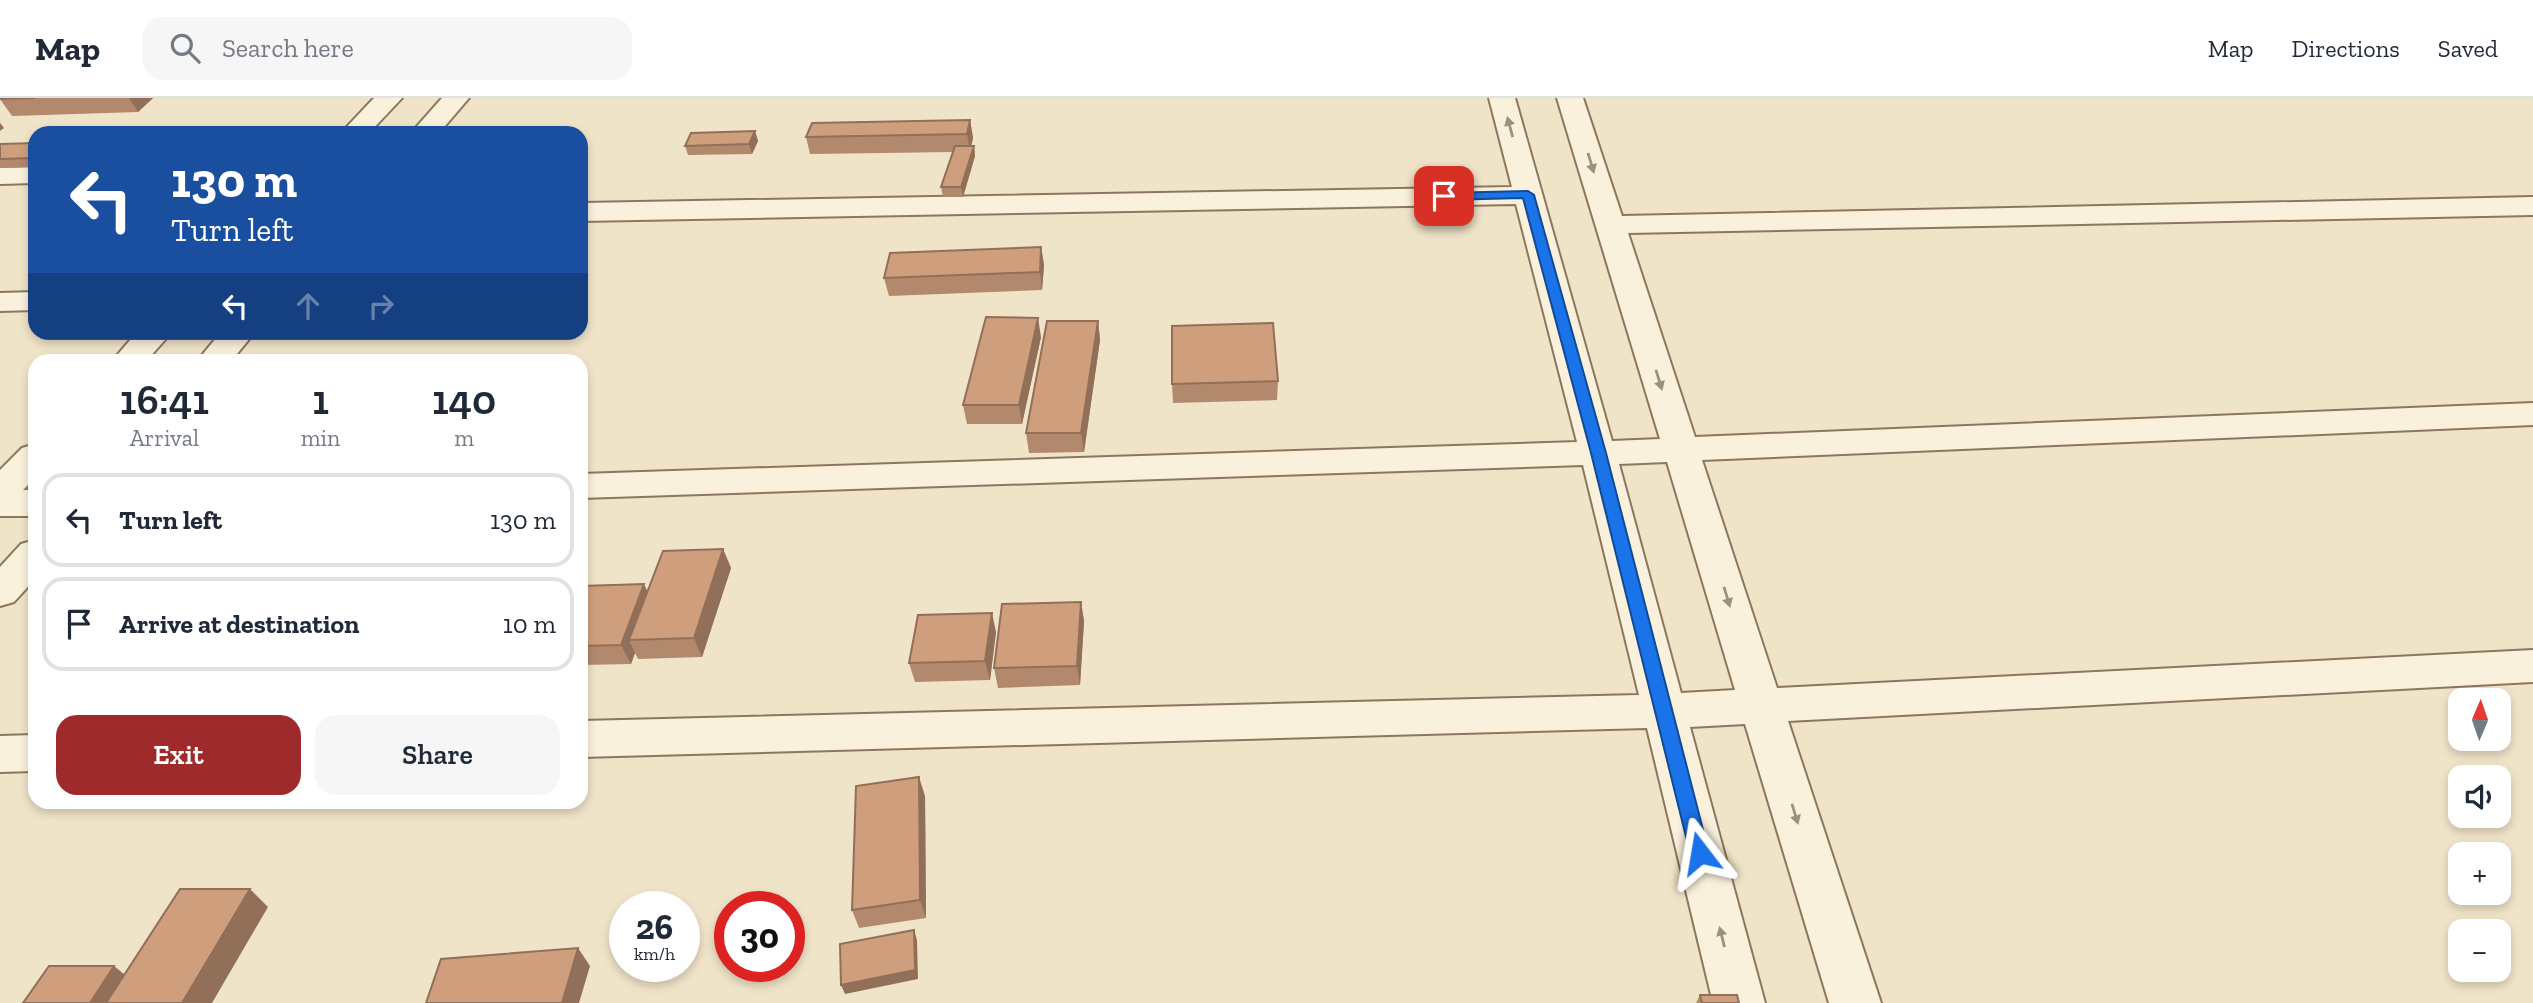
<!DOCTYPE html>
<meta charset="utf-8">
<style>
body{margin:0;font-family:"Zilla Slab",serif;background:#f6f6f7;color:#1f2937;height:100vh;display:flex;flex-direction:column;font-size:26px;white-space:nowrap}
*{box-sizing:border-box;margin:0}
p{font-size:23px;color:#747a83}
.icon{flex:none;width:38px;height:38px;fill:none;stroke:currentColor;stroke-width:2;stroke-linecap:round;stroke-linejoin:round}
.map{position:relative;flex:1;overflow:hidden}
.sheet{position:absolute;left:28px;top:256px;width:560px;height:455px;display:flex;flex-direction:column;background:#fff;border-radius:21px;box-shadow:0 4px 10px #0003}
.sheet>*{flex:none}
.hud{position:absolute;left:28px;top:28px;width:560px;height:214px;border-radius:21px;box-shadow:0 4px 10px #0003;background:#1a4fa0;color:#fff;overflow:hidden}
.needle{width:46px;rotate:2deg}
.buttons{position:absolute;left:2448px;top:590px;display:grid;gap:14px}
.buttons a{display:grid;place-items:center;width:63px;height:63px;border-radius:14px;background:#fff;box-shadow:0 4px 10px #0003;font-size:35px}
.speed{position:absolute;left:609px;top:793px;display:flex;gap:14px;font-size:35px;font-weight:700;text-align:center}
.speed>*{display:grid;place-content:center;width:91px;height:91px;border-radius:50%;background:#fff;box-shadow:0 4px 10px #0003;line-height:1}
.speed small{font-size:18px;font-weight:400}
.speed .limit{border:10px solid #d22;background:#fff;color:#111}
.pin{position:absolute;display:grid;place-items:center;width:60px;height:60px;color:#fff;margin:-30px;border-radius:14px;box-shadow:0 4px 10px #0006}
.me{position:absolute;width:77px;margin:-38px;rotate:346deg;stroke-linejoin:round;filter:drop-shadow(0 0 5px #0008)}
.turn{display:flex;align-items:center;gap:24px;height:147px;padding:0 28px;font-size:32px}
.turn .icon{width:91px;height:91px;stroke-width:2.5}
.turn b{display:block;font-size:49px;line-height:60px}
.lanes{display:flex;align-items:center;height:66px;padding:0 28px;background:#0003;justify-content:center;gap:35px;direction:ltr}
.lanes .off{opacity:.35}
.eta{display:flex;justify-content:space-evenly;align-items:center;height:119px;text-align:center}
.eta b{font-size:42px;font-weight:600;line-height:49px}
.cta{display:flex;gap:14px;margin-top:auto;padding:14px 28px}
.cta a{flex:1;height:80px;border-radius:21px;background:#9e2a2b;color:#fff;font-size:28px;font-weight:600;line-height:80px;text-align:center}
.cta a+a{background:#f6f6f7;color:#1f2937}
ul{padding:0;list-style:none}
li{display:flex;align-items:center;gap:21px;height:94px;margin:0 14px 10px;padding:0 14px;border:4px solid #e0e1e3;border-radius:21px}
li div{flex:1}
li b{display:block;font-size:26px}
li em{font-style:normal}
header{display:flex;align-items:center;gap:42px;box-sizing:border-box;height:98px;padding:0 35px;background:#fff;border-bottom:2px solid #e0e1e3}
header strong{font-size:33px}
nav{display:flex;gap:38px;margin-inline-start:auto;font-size:24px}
.search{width:490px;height:63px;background:#f6f6f7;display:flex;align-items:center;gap:18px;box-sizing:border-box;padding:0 24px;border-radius:21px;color:#747a83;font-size:26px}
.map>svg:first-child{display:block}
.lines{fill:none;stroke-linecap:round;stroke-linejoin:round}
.minor-casing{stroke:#8d765c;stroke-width:4}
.minor{fill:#faf1dc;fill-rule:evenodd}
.wall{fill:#b2896c}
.shaded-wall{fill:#916f58}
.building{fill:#cf9f7d;stroke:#916f58;stroke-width:2}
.oneway{fill:#9c907e}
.route{fill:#1a73e8;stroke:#114b97;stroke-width:2}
</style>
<header>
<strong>Map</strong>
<div class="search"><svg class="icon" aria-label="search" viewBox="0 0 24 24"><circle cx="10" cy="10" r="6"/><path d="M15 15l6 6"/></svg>Search here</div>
<nav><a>Map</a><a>Directions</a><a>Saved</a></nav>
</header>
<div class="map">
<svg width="2533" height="905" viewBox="0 0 2533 905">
<rect width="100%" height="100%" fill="#f0e4c8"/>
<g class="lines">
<defs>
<g id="minor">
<path d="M 374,0 L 402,0 L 369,35 L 341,35 Z"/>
<path d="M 442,0 L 469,0 L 439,35 L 411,35 Z"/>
<path d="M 1489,0 L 1515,0 L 1612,343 L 1660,341 L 1557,0 L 1583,0 L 1622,118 L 2533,99 L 2533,117 L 1628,135 L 1695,339 L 2533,305 L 2533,327 L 1702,362 L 1777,590 L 2533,552 L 2533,584 L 1788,623 L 1881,905 L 1829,905 L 1745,626 L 1690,629 L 1765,905 L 1713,905 L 1647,630 L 581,659 L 581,623 L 1639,597 L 1583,367 L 581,400 L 581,376 L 1577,344 L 1516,106 L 581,123 L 581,105 L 1512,89 ZM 1667,364 L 1735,592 L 1681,595 L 1619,366 Z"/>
<path d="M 35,69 L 35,85 L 0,86 L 0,70 Z"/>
<path d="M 35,194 L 35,212 L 0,213 L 0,195 Z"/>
<path d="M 137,234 L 172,234 L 147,262 L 113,262 Z"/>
<path d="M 221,234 L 255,234 L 232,262 L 198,262 Z"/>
<path d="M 35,346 L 35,380 L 23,392 L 35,392 L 35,418 L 0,418 L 0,372 L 22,350 Z"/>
<path d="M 35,442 L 35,481 L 14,504 L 0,508 L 0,469 L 21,446 Z"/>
<path d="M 35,637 L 35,673 L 0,674 L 0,638 Z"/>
</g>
</defs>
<use href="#minor" class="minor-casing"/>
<use href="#minor" class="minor"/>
</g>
<g class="wall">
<path d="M 1,0 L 153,0 L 138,14 L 12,18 L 0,1 Z"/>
<path d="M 970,22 L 973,40 L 971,48 L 974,48 L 975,58 L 963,99 L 943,99 L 941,89 L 953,54 L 810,56 L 806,39 Z"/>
<path d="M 755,33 L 758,43 L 752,56 L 688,57 L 685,48 Z"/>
<path d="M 35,45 L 35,69 L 0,70 L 0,46 Z"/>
<path d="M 1041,149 L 1044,167 L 1042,192 L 889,198 L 884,180 Z"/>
<path d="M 1098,223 L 1100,242 L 1084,354 L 1029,355 L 1026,335 Z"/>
<path d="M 1041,239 L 1022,326 L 967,326 L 963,307 Z"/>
<path d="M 1278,283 L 1277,302 L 1173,305 L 1172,286 Z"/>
<path d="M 723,451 L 731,470 L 702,559 L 638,561 L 635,555 L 631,566 L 581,567 L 581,488 L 647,493 Z"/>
<path d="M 1081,504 L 1084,523 L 1080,587 L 998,590 L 994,570 Z"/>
<path d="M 996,534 L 990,582 L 915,584 L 909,565 Z"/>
<path d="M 925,698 L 926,820 L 859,830 L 852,812 Z"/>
<path d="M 1700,897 L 1739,905 L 1696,905 Z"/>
</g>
<g class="shaded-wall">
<path d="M 129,0 L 153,0 L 138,14 Z"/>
<path d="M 970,22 L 973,40 L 970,53 L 967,36 Z"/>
<path d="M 0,25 L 4,30 L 0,33 Z"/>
<path d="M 755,33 L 758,43 L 752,56 L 749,46 Z"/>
<path d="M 974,48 L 975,58 L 963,99 L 961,89 Z"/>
<path d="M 1041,149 L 1044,167 L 1042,192 L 1040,174 Z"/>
<path d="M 1038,220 L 1041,239 L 1022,326 L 1019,307 Z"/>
<path d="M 1098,223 L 1100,242 L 1084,354 L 1081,335 Z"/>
<path d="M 723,451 L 731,470 L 702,559 L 694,540 Z"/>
<path d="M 644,486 L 653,505 L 629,542 L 635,555 L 631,566 L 621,547 Z"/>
<path d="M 1081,504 L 1084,523 L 1080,587 L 1077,568 Z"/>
<path d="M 992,515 L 996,534 L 990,582 L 985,563 Z"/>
<path d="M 919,679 L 925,698 L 926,820 L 920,802 Z"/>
<path d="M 250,791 L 268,809 L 212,905 L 182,905 Z"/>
<path d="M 914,832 L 917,842 L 918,881 L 845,896 L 841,887 Z"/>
<path d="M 578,850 L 590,868 L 579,905 L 562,905 Z"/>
<path d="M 114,868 L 125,877 L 107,905 L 90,905 Z"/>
</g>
<g class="building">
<path d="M 1,0 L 35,0 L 0,1 Z"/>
<path d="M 970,22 L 967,36 L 806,39 L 812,25 Z"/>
<path d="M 755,33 L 749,46 L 685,48 L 691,35 Z"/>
<path d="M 35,45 L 35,60 L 0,61 L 0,46 Z"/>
<path d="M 955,48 L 974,48 L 961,89 L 941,89 Z"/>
<path d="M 1041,149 L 1040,174 L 884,180 L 890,155 Z"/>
<path d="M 986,219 L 1038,220 L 1019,307 L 963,307 Z"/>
<path d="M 1047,223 L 1098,223 L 1081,335 L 1026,335 Z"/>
<path d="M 1273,225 L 1278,283 L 1172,286 L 1172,228 Z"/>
<path d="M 723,451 L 694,540 L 629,542 L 663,453 Z"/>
<path d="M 644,486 L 621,547 L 581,548 L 581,488 Z"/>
<path d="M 1081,504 L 1077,568 L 994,570 L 1002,506 Z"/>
<path d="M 992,515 L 985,563 L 909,565 L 918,517 Z"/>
<path d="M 919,679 L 920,802 L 852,812 L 856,688 Z"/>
<path d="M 180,791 L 250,791 L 182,905 L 106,905 Z"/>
<path d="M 914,832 L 915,872 L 841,887 L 840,846 Z"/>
<path d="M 578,850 L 562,905 L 426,905 L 441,861 Z"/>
<path d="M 49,868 L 114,868 L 90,905 L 23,905 Z"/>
<path d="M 1700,897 L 1737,897 L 1739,905 L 1702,905 Z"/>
</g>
<defs><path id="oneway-solid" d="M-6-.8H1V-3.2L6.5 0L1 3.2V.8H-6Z" transform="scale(1.75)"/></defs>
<g class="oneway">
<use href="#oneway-solid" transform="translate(1510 29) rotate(-105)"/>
<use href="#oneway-solid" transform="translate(1591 65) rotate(73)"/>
<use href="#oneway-solid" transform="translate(1659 282) rotate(73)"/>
<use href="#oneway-solid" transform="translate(1727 499) rotate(73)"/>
<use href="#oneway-solid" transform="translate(1795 716) rotate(73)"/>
<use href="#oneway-solid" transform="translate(1722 839) rotate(-104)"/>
</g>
<path class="route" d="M 1528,93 L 1534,97 L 1606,355 L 1709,755 L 1707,761 L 1693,761 L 1690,755 L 1591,355 L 1523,100 L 1444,102 L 1438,98 L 1444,95 Z"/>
</svg>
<div class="buttons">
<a><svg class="needle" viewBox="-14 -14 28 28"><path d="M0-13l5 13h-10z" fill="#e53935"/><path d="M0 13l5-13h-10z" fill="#747a83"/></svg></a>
<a><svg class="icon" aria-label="sound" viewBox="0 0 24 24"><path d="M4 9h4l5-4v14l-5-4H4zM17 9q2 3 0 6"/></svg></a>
<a>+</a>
<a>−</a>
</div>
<div class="speed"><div>26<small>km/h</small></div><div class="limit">30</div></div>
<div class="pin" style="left:1444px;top:98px;background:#d93025"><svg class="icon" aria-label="arrive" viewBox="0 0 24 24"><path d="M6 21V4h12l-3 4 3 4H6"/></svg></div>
<svg class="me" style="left:1700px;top:755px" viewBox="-20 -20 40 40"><path d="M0-17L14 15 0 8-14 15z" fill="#1a73e8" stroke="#fff" stroke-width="4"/></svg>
<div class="hud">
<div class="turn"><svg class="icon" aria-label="left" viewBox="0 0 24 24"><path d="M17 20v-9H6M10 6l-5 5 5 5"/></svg><div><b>130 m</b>Turn left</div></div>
<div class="lanes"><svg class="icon" aria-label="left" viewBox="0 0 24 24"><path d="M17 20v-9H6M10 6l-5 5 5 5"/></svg><svg class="icon off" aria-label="ahead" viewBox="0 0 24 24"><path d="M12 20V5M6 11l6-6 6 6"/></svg><svg class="icon off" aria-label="right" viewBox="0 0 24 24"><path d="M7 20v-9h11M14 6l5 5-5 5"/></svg></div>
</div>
<section class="sheet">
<div class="eta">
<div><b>16:41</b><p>Arrival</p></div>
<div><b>1</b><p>min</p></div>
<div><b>140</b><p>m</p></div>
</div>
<ul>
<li><svg class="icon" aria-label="left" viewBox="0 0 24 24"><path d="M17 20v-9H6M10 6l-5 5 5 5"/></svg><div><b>Turn left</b></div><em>130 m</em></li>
<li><svg class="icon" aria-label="arrive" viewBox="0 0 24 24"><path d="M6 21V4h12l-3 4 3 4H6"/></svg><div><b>Arrive at destination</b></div><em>10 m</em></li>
</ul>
<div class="cta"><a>Exit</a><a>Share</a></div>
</section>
</div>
